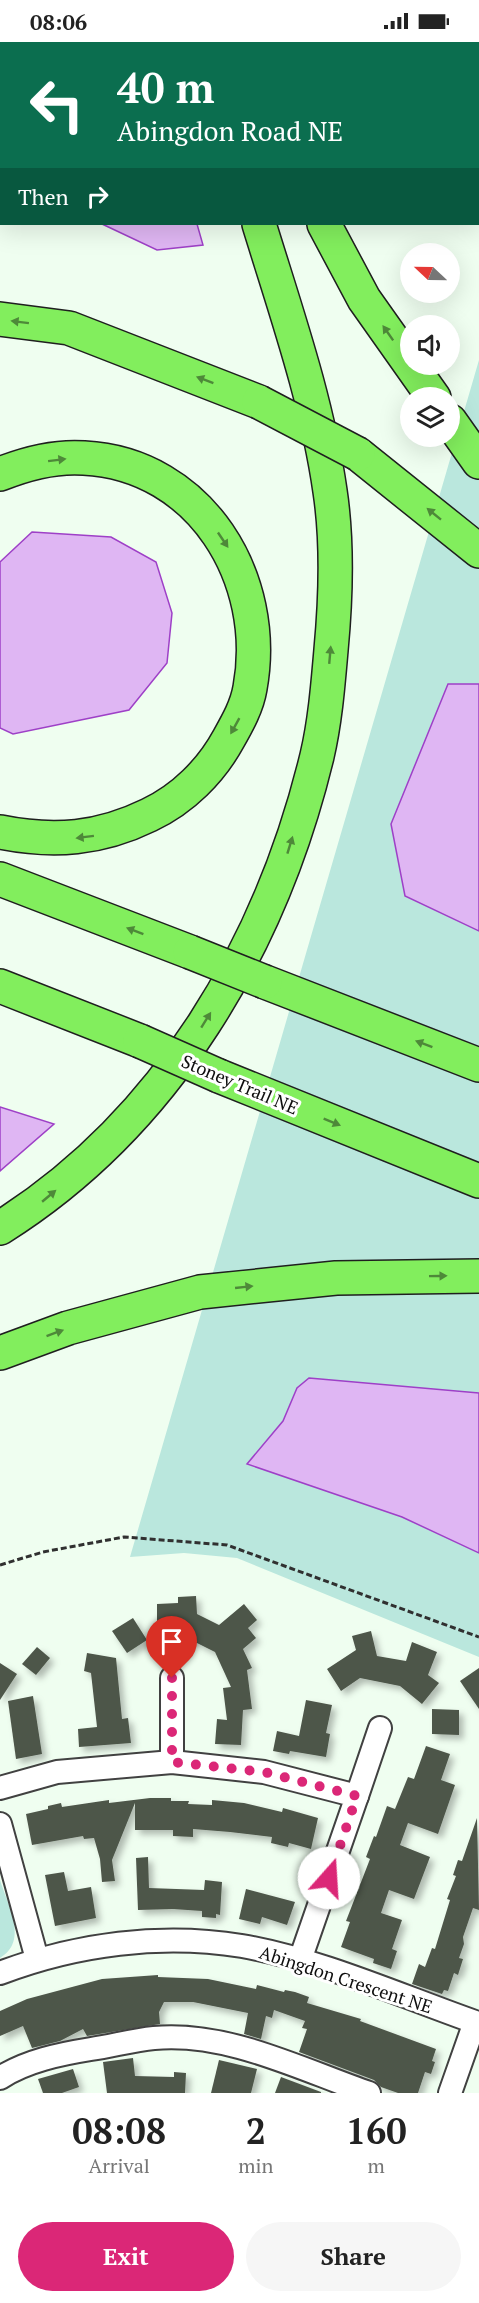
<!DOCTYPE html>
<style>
body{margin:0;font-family:"PT Serif",serif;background:#f6f6f6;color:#222;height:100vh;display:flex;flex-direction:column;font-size:22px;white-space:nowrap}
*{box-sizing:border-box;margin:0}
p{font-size:20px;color:#767676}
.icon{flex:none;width:33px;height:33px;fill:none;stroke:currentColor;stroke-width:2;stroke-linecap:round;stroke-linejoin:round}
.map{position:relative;height:2051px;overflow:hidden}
.drawer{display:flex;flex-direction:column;background:#fff;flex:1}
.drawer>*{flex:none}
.banner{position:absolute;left:0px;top:0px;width:480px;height:183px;box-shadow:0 6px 24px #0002;background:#0b6e4f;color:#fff;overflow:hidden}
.needle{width:39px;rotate:292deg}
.buttons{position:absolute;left:400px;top:201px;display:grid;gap:12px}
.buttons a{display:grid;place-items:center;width:60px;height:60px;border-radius:50%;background:#fff;box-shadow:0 6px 24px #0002;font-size:30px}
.pin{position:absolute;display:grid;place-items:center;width:51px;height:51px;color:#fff;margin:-62px -26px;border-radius:50% 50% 50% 0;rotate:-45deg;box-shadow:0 0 6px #0007}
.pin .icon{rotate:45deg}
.me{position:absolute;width:66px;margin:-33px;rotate:19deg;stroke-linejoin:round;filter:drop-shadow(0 0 4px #0008)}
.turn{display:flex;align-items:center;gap:21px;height:126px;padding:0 18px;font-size:27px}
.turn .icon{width:78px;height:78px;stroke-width:2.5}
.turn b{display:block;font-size:42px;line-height:51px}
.then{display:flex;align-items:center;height:57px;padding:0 18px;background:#0003;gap:12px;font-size:22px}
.eta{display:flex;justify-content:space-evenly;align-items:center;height:102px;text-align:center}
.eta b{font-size:36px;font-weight:600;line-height:42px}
.button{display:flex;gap:12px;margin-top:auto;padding:12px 18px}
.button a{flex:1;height:69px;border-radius:36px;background:#db2777;color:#fff;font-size:24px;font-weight:600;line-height:69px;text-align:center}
.button a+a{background:#f6f6f6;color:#222}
.status{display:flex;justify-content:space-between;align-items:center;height:42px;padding:0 30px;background:#fff;direction:ltr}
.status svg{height:16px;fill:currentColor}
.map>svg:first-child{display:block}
.green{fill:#bae7dd}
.water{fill:#dfb6f3;stroke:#9e40c7;stroke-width:1.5}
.building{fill:#4e564a;filter:url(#shadow)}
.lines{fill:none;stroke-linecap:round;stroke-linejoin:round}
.minor-casing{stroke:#414141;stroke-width:26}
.highway-casing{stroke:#1f1f1f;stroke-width:36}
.path{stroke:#303030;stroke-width:3;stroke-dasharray:6 3;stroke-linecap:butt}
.minor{stroke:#fff;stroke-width:22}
.highway{stroke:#82ee5d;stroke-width:33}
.highway-bridge-casing{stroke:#1f1f1f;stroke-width:36;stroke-linecap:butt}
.highway-bridge{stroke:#82ee5d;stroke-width:33}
.oneway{fill:#4e8939}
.route{stroke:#db2777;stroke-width:10;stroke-dasharray:0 18}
.labels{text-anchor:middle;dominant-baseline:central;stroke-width:6;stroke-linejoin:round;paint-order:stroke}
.street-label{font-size:18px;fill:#0e0e0e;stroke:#fff}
</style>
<div class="status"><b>08:06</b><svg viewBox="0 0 49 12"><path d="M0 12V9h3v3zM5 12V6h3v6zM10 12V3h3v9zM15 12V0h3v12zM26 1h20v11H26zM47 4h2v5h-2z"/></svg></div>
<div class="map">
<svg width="479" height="2051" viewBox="0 0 479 2051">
<defs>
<filter id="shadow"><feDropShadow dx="4.5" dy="4.5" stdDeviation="3" flood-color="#0004"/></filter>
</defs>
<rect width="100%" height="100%" fill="#effef0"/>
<g class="green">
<path d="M 479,318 L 479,1615 L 237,1516 L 184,1511 L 130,1515 Z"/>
<path d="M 0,1838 C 8,1864 29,1899 0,1916 Z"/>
</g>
<g class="water">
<path d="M 102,182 L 197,182 L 203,203 L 157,208 Z"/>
<path d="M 32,490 L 111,495 L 156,520 L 172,571 L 167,621 L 129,668 L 13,692 L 0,686 L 0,520 Z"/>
<path d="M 448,642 L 479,642 L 479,889 L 405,854 L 391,782 Z"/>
<path d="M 0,1065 L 54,1082 L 0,1129 Z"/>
<path d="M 309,1336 L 479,1351 L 479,1511 L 402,1475 L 247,1422 L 283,1379 L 297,1346 Z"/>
</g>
<g class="building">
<path d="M 196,1554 L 197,1572 L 219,1583 L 244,1562 L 257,1578 L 248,1586 L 256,1596 L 243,1607 L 252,1626 L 247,1628 L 252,1667 L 243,1668 L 241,1703 L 215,1702 L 217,1677 L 227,1678 L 223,1646 L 231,1645 L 215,1610 L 189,1597 L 157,1598 L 157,1562 L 178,1561 L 178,1555 Z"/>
<path d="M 133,1576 L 147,1598 L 127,1611 L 112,1589 Z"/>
<path d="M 371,1589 L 377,1614 L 406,1619 L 412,1600 L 437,1610 L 428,1633 L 439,1641 L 422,1662 L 400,1644 L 360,1636 L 341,1649 L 327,1627 L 356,1608 L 352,1594 Z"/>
<path d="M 37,1605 L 50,1616 L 36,1633 L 22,1622 Z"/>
<path d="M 87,1611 L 116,1616 L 122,1677 L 128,1676 L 131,1701 L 79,1705 L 78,1687 L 97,1685 L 91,1631 L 84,1629 Z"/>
<path d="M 0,1621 L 17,1632 L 0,1658 Z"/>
<path d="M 479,1626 L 479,1667 L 460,1639 Z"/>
<path d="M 33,1654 L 42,1712 L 16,1717 L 8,1659 Z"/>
<path d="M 306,1658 L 332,1663 L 326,1691 L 330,1692 L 326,1715 L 290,1709 L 289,1712 L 273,1709 L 277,1689 L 299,1694 Z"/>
<path d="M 432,1667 L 459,1668 L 459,1693 L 432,1692 Z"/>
<path d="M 426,1704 L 450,1712 L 441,1738 L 455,1743 L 438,1792 L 408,1781 L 400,1803 L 430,1815 L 414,1857 L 389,1848 L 381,1871 L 402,1878 L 392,1907 L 397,1909 L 391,1927 L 373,1921 L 374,1917 L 341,1905 L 350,1880 L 346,1879 L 370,1817 L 366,1815 L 374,1794 L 376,1795 L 387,1764 L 395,1767 L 408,1735 L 414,1737 Z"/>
<path d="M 150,1756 L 171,1756 L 171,1759 L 189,1759 L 188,1762 L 212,1763 L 212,1758 L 244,1761 L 282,1770 L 283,1766 L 318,1776 L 311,1807 L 289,1801 L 288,1805 L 271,1801 L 272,1795 L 230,1790 L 193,1787 L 193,1795 L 173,1794 L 173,1788 L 135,1788 L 135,1761 L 112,1818 L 115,1839 L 102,1840 L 100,1817 L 94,1796 L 84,1797 L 83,1794 L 32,1803 L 26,1772 L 48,1767 L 48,1764 L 61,1761 L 62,1765 L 109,1758 L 109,1761 Z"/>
<path d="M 477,1776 L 479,1868 L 473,1866 L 463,1895 L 464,1902 L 459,1916 L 463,1917 L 458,1933 L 454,1931 L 448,1949 L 444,1948 L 442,1952 L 412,1942 L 419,1922 L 425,1925 L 432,1906 L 435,1907 L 450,1858 L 447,1857 L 456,1834 L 453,1833 L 458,1818 L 462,1819 Z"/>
<path d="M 148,1815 L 149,1846 L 204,1848 L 205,1838 L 222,1840 L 220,1873 L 216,1872 L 216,1876 L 202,1875 L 202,1869 L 173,1867 L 138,1868 L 136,1816 Z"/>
<path d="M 64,1830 L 68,1849 L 91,1845 L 96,1876 L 55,1884 L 45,1833 Z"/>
<path d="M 246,1847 L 295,1860 L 287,1883 L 262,1875 L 260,1882 L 239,1877 Z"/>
<path d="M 158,1933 L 158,1935 L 208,1937 L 256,1947 L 257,1943 L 284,1950 L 285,1948 L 295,1950 L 309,1955 L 307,1961 L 361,1977 L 360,1979 L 436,2007 L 432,2019 L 435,2020 L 431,2032 L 425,2030 L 418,2051 L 398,2051 L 381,2045 L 374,2038 L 299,2010 L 307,1987 L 302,1986 L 305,1979 L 274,1968 L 272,1976 L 266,1974 L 261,1997 L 244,1992 L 248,1971 L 193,1960 L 164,1960 L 159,1970 L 160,1982 L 87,1994 L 83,1987 L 60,1999 L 32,2006 L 23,1984 L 0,1994 L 0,1969 L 27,1957 L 102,1937 Z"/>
<path d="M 133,2016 L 135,2034 L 174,2035 L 174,2030 L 186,2031 L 185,2051 L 107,2051 L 103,2020 Z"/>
<path d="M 219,2018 L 257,2027 L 251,2051 L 211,2051 Z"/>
<path d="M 73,2027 L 79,2045 L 62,2051 L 43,2051 L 38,2037 Z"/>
<path d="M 281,2035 L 321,2050 L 321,2051 L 275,2051 Z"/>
</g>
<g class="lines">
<defs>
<g id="minor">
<path d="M 172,1636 L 172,1720"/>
<path d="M 0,1746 L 57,1730 L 172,1720 L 264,1730 L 357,1754 L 300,1918"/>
<path d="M 357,1754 L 380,1686"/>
<path d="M 0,1782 L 37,1917"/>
<path d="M 0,1931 C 76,1902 161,1891 242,1904 C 318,1917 401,1954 475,1980 L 450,2051"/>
<path d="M 0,2036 C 26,2019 60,2012 91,2007 C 112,2004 133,1998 154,1996 C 227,1989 302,2028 369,2051"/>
</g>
<g id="highway">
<path d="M 218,0 L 219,2"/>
<path d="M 260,0 L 260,2"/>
<path d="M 58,2 L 59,0"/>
<path d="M 0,147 L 2,143"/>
<path d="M 324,182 L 364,257 L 434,356"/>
<path d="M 0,277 L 69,286 L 259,360"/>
<path d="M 450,379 L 479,420"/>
<path d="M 358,412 L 479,509"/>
<path d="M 0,432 C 25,422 56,414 84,416 C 201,422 270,537 250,646 C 247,664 238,680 229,696 C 211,729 183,757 149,773 C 100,797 54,801 0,790"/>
<path d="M 0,837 L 190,910"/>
<path d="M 265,940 L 479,1023"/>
<path d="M 0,944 L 140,999"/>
<path d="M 219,1034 L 479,1139"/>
<path d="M 0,1186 C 167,1081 271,904 317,714 C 325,680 328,643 331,608 C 336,555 338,502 330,449 C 317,358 286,270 259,182"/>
<path d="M 0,1311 L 68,1286 L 200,1250 L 336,1236 L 479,1234"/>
</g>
</defs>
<use href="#minor" class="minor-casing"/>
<use href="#highway" class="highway-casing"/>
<path class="path" d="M 0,1523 L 43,1510 L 124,1495 L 227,1503 L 479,1595"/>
<use href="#minor" class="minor"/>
<use href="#highway" class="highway"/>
<defs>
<g id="highway-bridge">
<path d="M 259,360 L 358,412"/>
<path d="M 190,910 L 265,940"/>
<path d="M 140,999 L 219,1034"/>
</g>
</defs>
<use href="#highway-bridge" class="highway-bridge-casing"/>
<use href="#highway-bridge" class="highway-bridge"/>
</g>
<defs><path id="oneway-solid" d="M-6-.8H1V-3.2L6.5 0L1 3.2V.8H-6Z" transform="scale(1.5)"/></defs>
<g class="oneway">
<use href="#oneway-solid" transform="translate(20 280) rotate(-173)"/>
<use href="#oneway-solid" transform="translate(388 291) rotate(-125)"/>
<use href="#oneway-solid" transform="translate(205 338) rotate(-159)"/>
<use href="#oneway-solid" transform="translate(57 418) rotate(-7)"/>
<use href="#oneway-solid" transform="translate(434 472) rotate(-141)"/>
<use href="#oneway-solid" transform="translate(223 498) rotate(56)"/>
<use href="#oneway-solid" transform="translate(330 613) rotate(-85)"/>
<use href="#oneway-solid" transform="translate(235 684) rotate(119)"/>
<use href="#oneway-solid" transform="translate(85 795) rotate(173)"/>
<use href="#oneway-solid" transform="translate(290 803) rotate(-73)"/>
<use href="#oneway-solid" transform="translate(135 889) rotate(-159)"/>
<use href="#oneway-solid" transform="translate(206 978) rotate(-58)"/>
<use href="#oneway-solid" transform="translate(424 1002) rotate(-159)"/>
<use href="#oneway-solid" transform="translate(332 1080) rotate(22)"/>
<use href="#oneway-solid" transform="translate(49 1154) rotate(-40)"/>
<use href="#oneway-solid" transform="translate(438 1234) rotate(-1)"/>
<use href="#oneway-solid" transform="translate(244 1245) rotate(-6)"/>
<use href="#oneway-solid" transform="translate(55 1291) rotate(-20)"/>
</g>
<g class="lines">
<path class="route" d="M 172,1636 L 172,1720 L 264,1730 L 357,1754 L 329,1836"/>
</g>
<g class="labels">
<g class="street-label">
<text transform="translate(240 1042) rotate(23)">Stoney Trail NE</text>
<text transform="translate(346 1937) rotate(18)">Abingdon Crescent NE</text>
</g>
</g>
</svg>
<div class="buttons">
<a><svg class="needle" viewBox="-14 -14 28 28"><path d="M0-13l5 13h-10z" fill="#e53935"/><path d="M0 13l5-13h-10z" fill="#767676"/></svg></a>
<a><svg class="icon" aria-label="sound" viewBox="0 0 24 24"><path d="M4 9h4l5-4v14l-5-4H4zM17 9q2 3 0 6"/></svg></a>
<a><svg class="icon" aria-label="layers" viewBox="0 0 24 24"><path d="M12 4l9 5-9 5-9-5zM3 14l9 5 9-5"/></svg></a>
</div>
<div class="pin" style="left:172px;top:1636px;background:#d93025"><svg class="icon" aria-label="arrive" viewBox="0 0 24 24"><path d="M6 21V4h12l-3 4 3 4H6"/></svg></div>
<svg class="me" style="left:329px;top:1836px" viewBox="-20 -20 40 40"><circle r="19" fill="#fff"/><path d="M0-13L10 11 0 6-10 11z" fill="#db2777"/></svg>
<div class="banner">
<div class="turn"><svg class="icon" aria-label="left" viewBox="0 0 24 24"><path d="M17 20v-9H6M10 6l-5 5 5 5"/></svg><div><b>40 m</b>Abingdon Road NE</div></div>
<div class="then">Then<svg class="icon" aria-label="right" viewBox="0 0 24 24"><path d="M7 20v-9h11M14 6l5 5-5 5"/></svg></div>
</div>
</div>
<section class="drawer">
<div class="eta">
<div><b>08:08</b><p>Arrival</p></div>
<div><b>2</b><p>min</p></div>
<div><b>160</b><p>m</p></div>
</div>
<div class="button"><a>Exit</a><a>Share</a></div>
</section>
